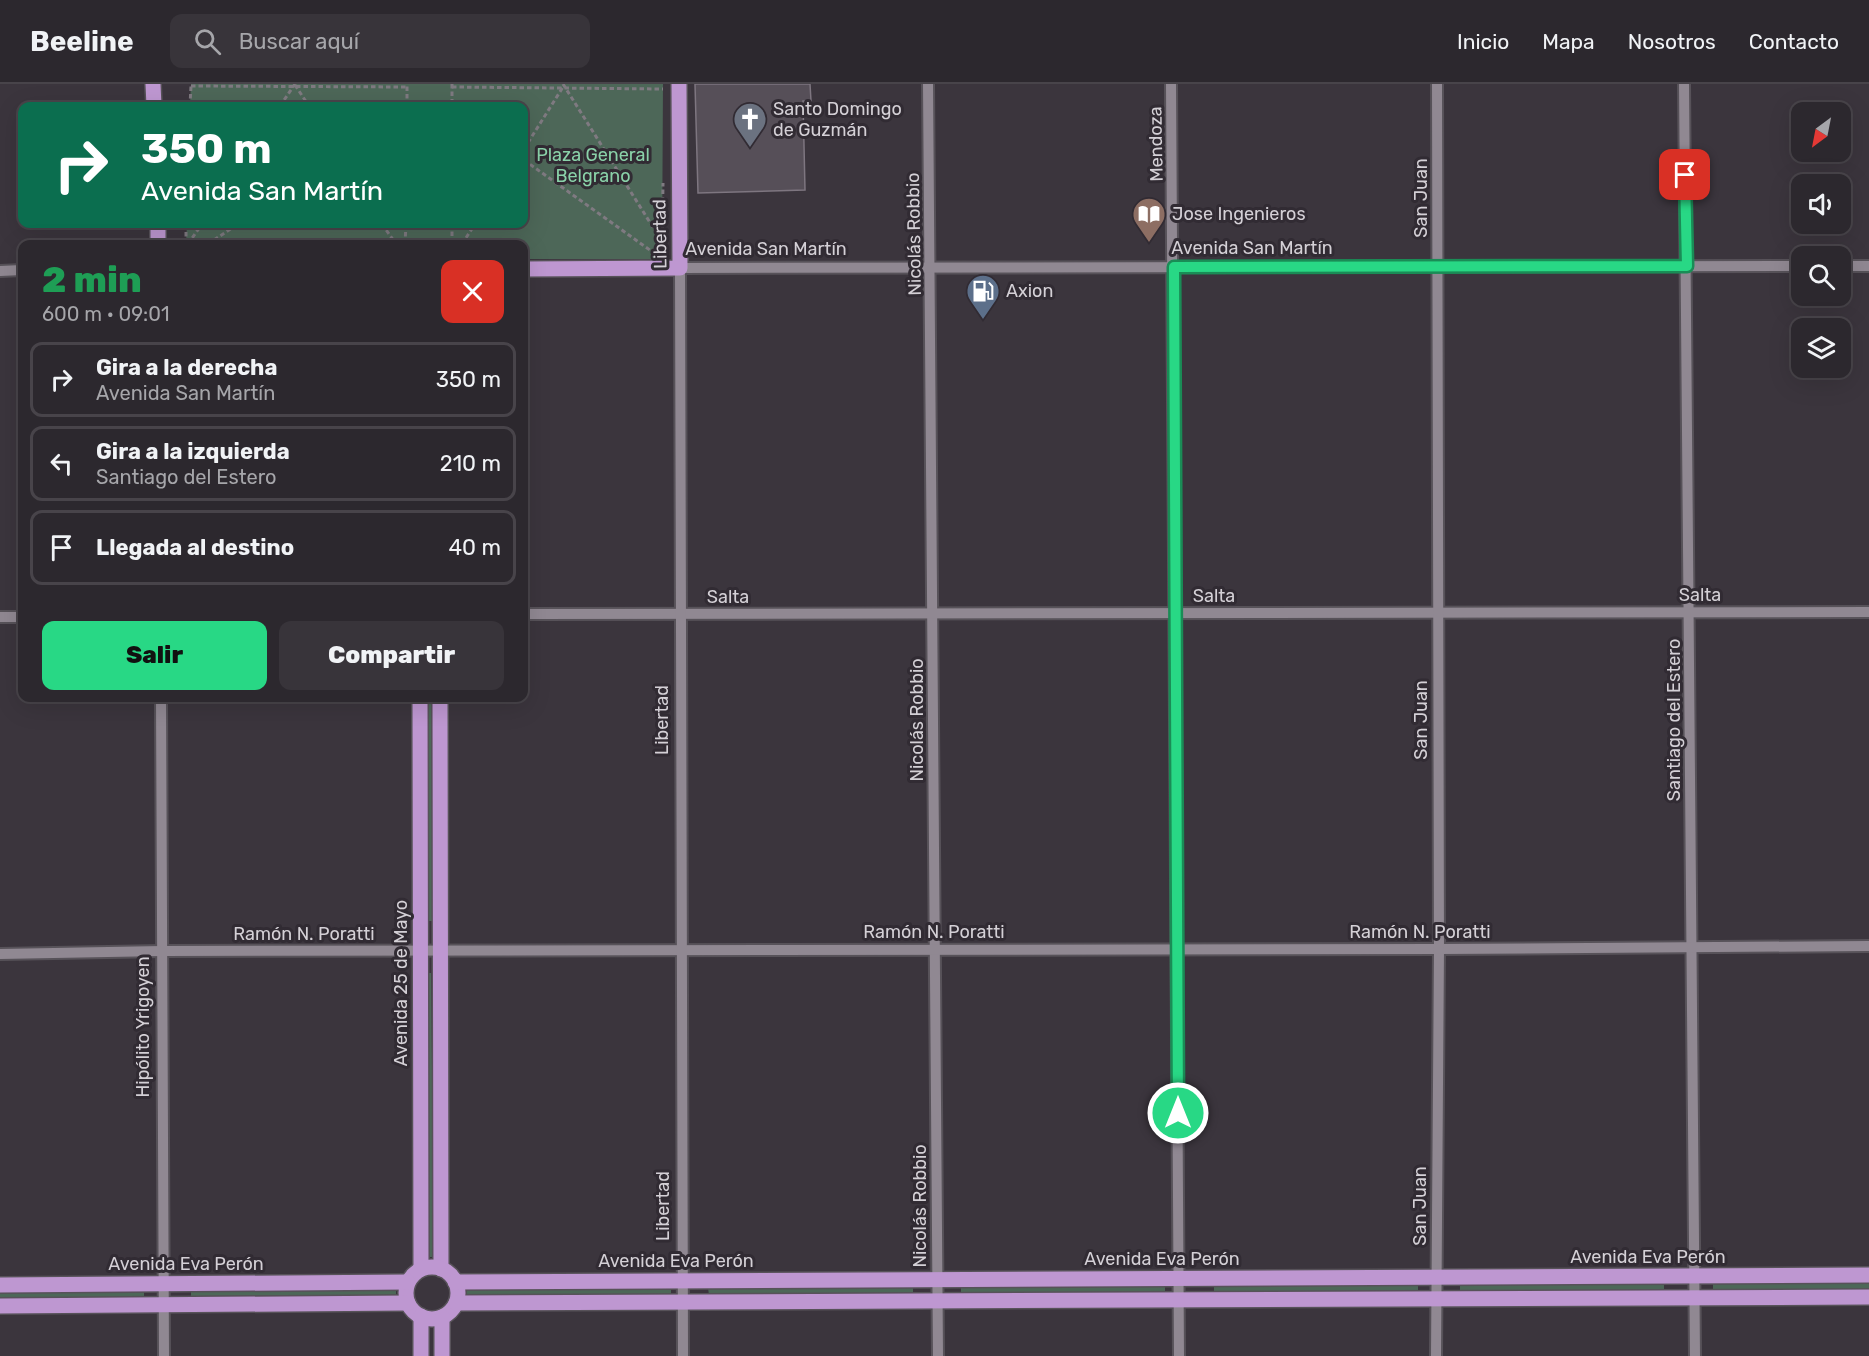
<!DOCTYPE html>
<html lang="es">
<meta charset="utf-8">
<style>
body{margin:0;font-family:Rubik,sans-serif;background:#38343a;color:#f1f3f6;height:100vh;display:flex;flex-direction:column;font-size:22px;white-space:nowrap}
*{box-sizing:border-box;margin:0}
p{font-size:20px;color:#a6a6aa}
.icon{flex:none;width:33px;height:33px;fill:none;stroke:currentColor;stroke-width:2;stroke-linecap:round;stroke-linejoin:round}
.map{position:relative;flex:1;overflow:hidden}
.panel{position:absolute;left:18px;top:156px;width:510px;height:462px;display:flex;flex-direction:column;background:#2c282e;border-radius:12px;box-shadow:0 6px 24px #0002,0 0 0 2px #48444a}
.panel>*{flex:none}
.hud{position:absolute;left:18px;top:18px;width:510px;height:126px;border-radius:12px;box-shadow:0 6px 24px #0002,0 0 0 2px #48444a;background:#0b6e4f;color:#fff;overflow:hidden}
.needle{width:39px;rotate:212deg}
.buttons{position:absolute;left:1791px;top:18px;display:grid;gap:12px}
.buttons a{display:grid;place-items:center;width:60px;height:60px;border-radius:12px;background:#2c282e;box-shadow:0 6px 24px #0002,0 0 0 2px #48444a;font-size:30px}
.pin{position:absolute;display:grid;place-items:center;width:51px;height:51px;color:#fff;margin:-26px;border-radius:12px;box-shadow:0 3px 9px #0006}
.me{position:absolute;width:66px;margin:-33px;rotate:0deg;stroke-linejoin:round;filter:drop-shadow(0 0 4px #0008)}
.turn{display:flex;align-items:center;gap:21px;height:126px;padding:0 24px;font-size:27px}
.turn .icon{width:78px;height:78px;stroke-width:2.5}
.turn b{display:block;font-size:42px;line-height:51px}
.round{display:grid;place-items:center;flex:none;width:63px;height:63px;border-radius:12px;background:#38343a}
.overview{display:flex;align-items:center;justify-content:space-between;height:102px;padding:0 24px}
h1{font-size:36px;font-weight:800;line-height:45px;color:#1e9e55}
.primary-button{display:flex;gap:12px;margin-top:auto;padding:12px 24px}
.primary-button a{flex:1;height:69px;border-radius:12px;background:#28d885;color:#111;font-size:24px;font-weight:800;line-height:69px;text-align:center}
.primary-button a+a{background:#38343a;color:#f1f3f6}
ul{padding:0;list-style:none}
li{display:flex;align-items:center;gap:18px;height:75px;margin:0 12px 9px;padding:0 12px;border:3px solid #48444a;border-radius:12px}
li div{flex:1}
li b{display:block;font-size:22px}
li em{font-style:normal}
header{display:flex;align-items:center;gap:36px;box-sizing:border-box;height:84px;padding:0 30px;background:#2c282e;border-bottom:2px solid #48444a}
header strong{font-size:28px}
nav{display:flex;gap:33px;margin-inline-start:auto;font-size:21px}
.search{width:420px;height:54px;background:#38343a;display:flex;align-items:center;gap:15px;box-sizing:border-box;padding:0 21px;border-radius:12px;color:#a6a6aa;font-size:22px}
.map>svg:first-child{display:block}
.green{fill:#4d6758}
.building{fill:#564f58;stroke:#7e7680;stroke-width:1.5}
.lines{fill:none;stroke-linecap:round;stroke-linejoin:round}
.minor-casing{stroke:#575259;stroke-width:14}
.major-casing{stroke:#575259;stroke-width:18}
.path{stroke:#7f7a81;stroke-width:3;stroke-dasharray:4.5 3;stroke-linecap:butt}
.minor{stroke:#908892;stroke-width:10}
.major{stroke:#be97d1;stroke-width:15}
.route-casing{stroke:#1a8c56;stroke-width:15}
.route{stroke:#28d885;stroke-width:10}
.labels{text-anchor:middle;dominant-baseline:central;stroke-width:6;stroke-linejoin:round;paint-order:stroke}
.poi-label{font-size:18px;fill:#d4d0d6;stroke:#312b33;text-anchor:start}
.street-label{font-size:18px;fill:#d4d0d6;stroke:#312b33}
.park-label{font-size:18px;fill:#8ad2a9;stroke:#312b33}
</style>
<header>
<strong>Beeline</strong>
<div class="search"><svg class="icon" aria-label="search" viewBox="0 0 24 24"><circle cx="10" cy="10" r="6"/><path d="M15 15l6 6"/></svg>Buscar aquí</div>
<nav><a>Inicio</a><a>Mapa</a><a>Nosotros</a><a>Contacto</a></nav>
</header>
<div class="map">
<svg width="1869" height="1272" viewBox="0 0 1869 1272">
<rect width="100%" height="100%" fill="#3b353d"/>
<g class="green">
<path d="M 191,0 L 663,0 L 662,175 L 524,175 L 524,160 L 186,160 L 187,140 L 524,140 L 524,22 L 190,22 Z"/>
<path d="M 426,614 L 431,614 L 433,837 L 428,837 Z"/>
<path d="M 426,889 L 431,889 L 434,1173 L 429,1173 Z"/>
<path d="M 1869,1198 L 1869,1206 L 1713,1206 L 1713,1199 Z"/>
<rect x="1460" y="1200" width="204" height="7"/>
<path d="M 961,1202 L 1165,1202 L 1165,1209 L 961,1210 Z"/>
<rect x="1214" y="1202" width="204" height="7"/>
<path d="M 396,1204 L 396,1211 L 191,1212 L 191,1205 Z"/>
<rect x="467" y="1204" width="204" height="7"/>
<path d="M 708,1204 L 913,1204 L 913,1211 L 709,1211 Z"/>
<rect x="0" y="1206" width="144" height="7"/>
</g>
<path class="building" d="M 695,0 L 810,0 L 811,17 L 803,17 L 805,106 L 698,109 Z"/>
<g class="lines">
<defs>
<g id="minor">
<path d="M 928,0 L 938,1272"/>
<path d="M 1171,0 L 1179,1272"/>
<path d="M 1684,0 L 1695,1272"/>
<path d="M 1840,182 L 1869,182"/>
<path d="M 0,187 L 22,186"/>
<path d="M 524,530 L 1869,528"/>
<path d="M 0,533 L 22,533"/>
<path d="M 161,614 L 164,1272"/>
<path d="M 0,870 L 162,867 L 1439,865 L 1869,862"/>
<path d="M 683,1272 L 680,184 L 1802,182"/>
<path d="M 1436,1272 L 1439,865 L 1437,0"/>
</g>
<g id="major">
<path d="M 153,0 L 154,22"/>
<path d="M 158,140 L 158,160"/>
<path d="M 524,185 L 680,184 L 679,0"/>
<path d="M 420,614 L 421,1185"/>
<path d="M 440,614 L 441,1185"/>
<circle cx="432" cy="1209" r="26"/>
<path d="M 455,1198 L 1869,1191"/>
<path d="M 0,1201 L 408,1198"/>
<path d="M 456,1219 L 1869,1213"/>
<path d="M 0,1222 L 408,1219"/>
<path d="M 421,1232 L 421,1272"/>
<path d="M 442,1233 L 442,1272"/>
</g>
</defs>
<use href="#minor" class="minor-casing"/>
<use href="#major" class="major-casing"/>
<g class="path">
<path d="M 452,0 L 452,22"/>
<path d="M 563,0 L 661,156"/>
<path d="M 295,1 L 309,22"/>
<path d="M 191,2 L 407,3"/>
<path d="M 452,3 L 663,5"/>
<path d="M 190,22 L 191,2"/>
<path d="M 280,22 L 295,0"/>
<path d="M 407,22 L 407,0"/>
<path d="M 524,65 L 563,3"/>
<path d="M 524,76 L 654,169"/>
<path d="M 382,140 L 396,160"/>
<path d="M 452,140 L 452,160"/>
<path d="M 186,160 L 186,140"/>
<path d="M 188,160 L 202,140"/>
<path d="M 208,160 L 238,140"/>
<path d="M 405,160 L 406,140"/>
<path d="M 462,160 L 475,140"/>
<path d="M 662,170 L 663,99"/>
</g>
<use href="#minor" class="minor"/>
<use href="#major" class="major"/>
</g>
<g class="lines">
<defs>
<path id="route" d="M 1178,1029 L 1174,183 L 1687,182 L 1685,91"/>
</defs>
<use href="#route" class="route-casing"/>
<use href="#route" class="route"/>
</g>
<defs>
<symbol id="church-pin" viewBox="-11 -11 22 30"><path d="M0 17L-7.5 6A9.5 9.5 0 1 1 7.5 6Z" fill="#6b7280" stroke="#312b33"/><path d="M-1.2-6h2.4v3.5h3.3v2.4h-3.3V6h-2.4V-.1h-3.3v-2.4h3.3Z" fill="#fff"/></symbol>
<symbol id="library-pin" viewBox="-11 -11 22 30"><path d="M0 17L-7.5 6A9.5 9.5 0 1 1 7.5 6Z" fill="#8d6e63" stroke="#312b33"/><path d="M-6-4Q-3-5.5-.7-3.5V5Q-3 3-6 4ZM6-4Q3-5.5 .7-3.5V5Q3 3 6 4Z" fill="#fff"/></symbol>
<symbol id="fuel-pin" viewBox="-11 -11 22 30"><path d="M0 17L-7.5 6A9.5 9.5 0 1 1 7.5 6Z" fill="#5c6f8a" stroke="#312b33"/><path d="M-5.5-6h7V0h2V4h1.3V-2.5L3-4.5l.8-.8L6-3V5H2.5V1h-1V6h-7ZM-4.2-4.7v3.2H.2V-4.7Z" fill="#fff"/></symbol>
</defs>
<g fill-rule="evenodd">
<use href="#church-pin" x="731" y="16" width="38" height="52"/>
<use href="#library-pin" x="1130" y="111" width="38" height="52"/>
<use href="#fuel-pin" x="964" y="188" width="38" height="52"/>
</g>
<g class="labels">
<g class="poi-label">
<text x="773" y="25">Santo Domingo<tspan x="773" dy="21">de Guzmán</tspan></text>
<text x="1172" y="130">Jose Ingenieros</text>
<text x="1006" y="207">Axion</text>
</g>
<g class="street-label">
<text transform="translate(1156 60) rotate(-91)">Mendoza</text>
<text transform="translate(1421 114) rotate(-90)">San Juan</text>
<text transform="translate(660 150) rotate(-91)">Libertad</text>
<text transform="translate(914 150) rotate(-91)">Nicolás Robbio</text>
<text x="1252" y="164">Avenida San Martín</text>
<text x="766" y="165">Avenida San Martín</text>
<text x="1700" y="511">Salta</text>
<text x="1214" y="512">Salta</text>
<text x="728" y="513">Salta</text>
<text transform="translate(662 636) rotate(-90)">Libertad</text>
<text transform="translate(917 636) rotate(-90)">Nicolás Robbio</text>
<text transform="translate(1421 636) rotate(-90)">San Juan</text>
<text transform="translate(1674 636) rotate(-90)">Santiago del Estero</text>
<text x="934" y="848">Ramón N. Poratti</text>
<text x="1420" y="848">Ramón N. Poratti</text>
<text x="304" y="850">Ramón N. Poratti</text>
<text transform="translate(401 899) rotate(-90)">Avenida 25 de Mayo</text>
<text transform="translate(143 943) rotate(-90)">Hipólito Yrigoyen</text>
<text transform="translate(663 1122) rotate(-90)">Libertad</text>
<text transform="translate(920 1122) rotate(-90)">Nicolás Robbio</text>
<text transform="translate(1420 1122) rotate(-90)">San Juan</text>
<text x="1648" y="1173">Avenida Eva Perón</text>
<text x="1162" y="1175">Avenida Eva Perón</text>
<text x="676" y="1177">Avenida Eva Perón</text>
<text x="186" y="1180">Avenida Eva Perón</text>
</g>
<g class="park-label">
<text x="593" y="71">Plaza General<tspan x="593" dy="21">Belgrano</tspan></text>
</g>
</g>
</svg>
<div class="buttons">
<a><svg class="needle" viewBox="-14 -14 28 28"><path d="M0-13l5 13h-10z" fill="#e53935"/><path d="M0 13l5-13h-10z" fill="#a6a6aa"/></svg></a>
<a><svg class="icon" aria-label="sound" viewBox="0 0 24 24"><path d="M4 9h4l5-4v14l-5-4H4zM17 9q2 3 0 6"/></svg></a>
<a><svg class="icon" aria-label="search" viewBox="0 0 24 24"><circle cx="10" cy="10" r="6"/><path d="M15 15l6 6"/></svg></a>
<a><svg class="icon" aria-label="layers" viewBox="0 0 24 24"><path d="M12 4l9 5-9 5-9-5zM3 14l9 5 9-5"/></svg></a>
</div>
<div class="pin" style="left:1685px;top:91px;background:#d93025"><svg class="icon" aria-label="arrive" viewBox="0 0 24 24"><path d="M6 21V4h12l-3 4 3 4H6"/></svg></div>
<svg class="me" style="left:1178px;top:1029px" viewBox="-20 -20 40 40"><circle r="17" fill="#28d885" stroke="#fff" stroke-width="3"/><path d="M0-11L8 9 0 5-8 9z" fill="#fff"/></svg>
<div class="hud">
<div class="turn"><svg class="icon" aria-label="right" viewBox="0 0 24 24"><path d="M7 20v-9h11M14 6l5 5-5 5"/></svg><div><b>350 m</b>Avenida San Martín</div></div>
</div>
<section class="panel">
<div class="overview"><div><h1>2 min</h1><p>600 m · 09:01</p></div><a class="round" style="background:#d93025;color:#fff"><svg class="icon" aria-label="close" viewBox="0 0 24 24"><path d="M6 6l12 12M18 6L6 18"/></svg></a></div>
<ul>
<li><svg class="icon" aria-label="right" viewBox="0 0 24 24"><path d="M7 20v-9h11M14 6l5 5-5 5"/></svg><div><b>Gira a la derecha</b><p>Avenida San Martín</p></div><em>350 m</em></li>
<li><svg class="icon" aria-label="left" viewBox="0 0 24 24"><path d="M17 20v-9H6M10 6l-5 5 5 5"/></svg><div><b>Gira a la izquierda</b><p>Santiago del Estero</p></div><em>210 m</em></li>
<li><svg class="icon" aria-label="arrive" viewBox="0 0 24 24"><path d="M6 21V4h12l-3 4 3 4H6"/></svg><div><b>Llegada al destino</b></div><em>40 m</em></li>
</ul>
<div class="primary-button"><a>Salir</a><a>Compartir</a></div>
</section>
</div>
